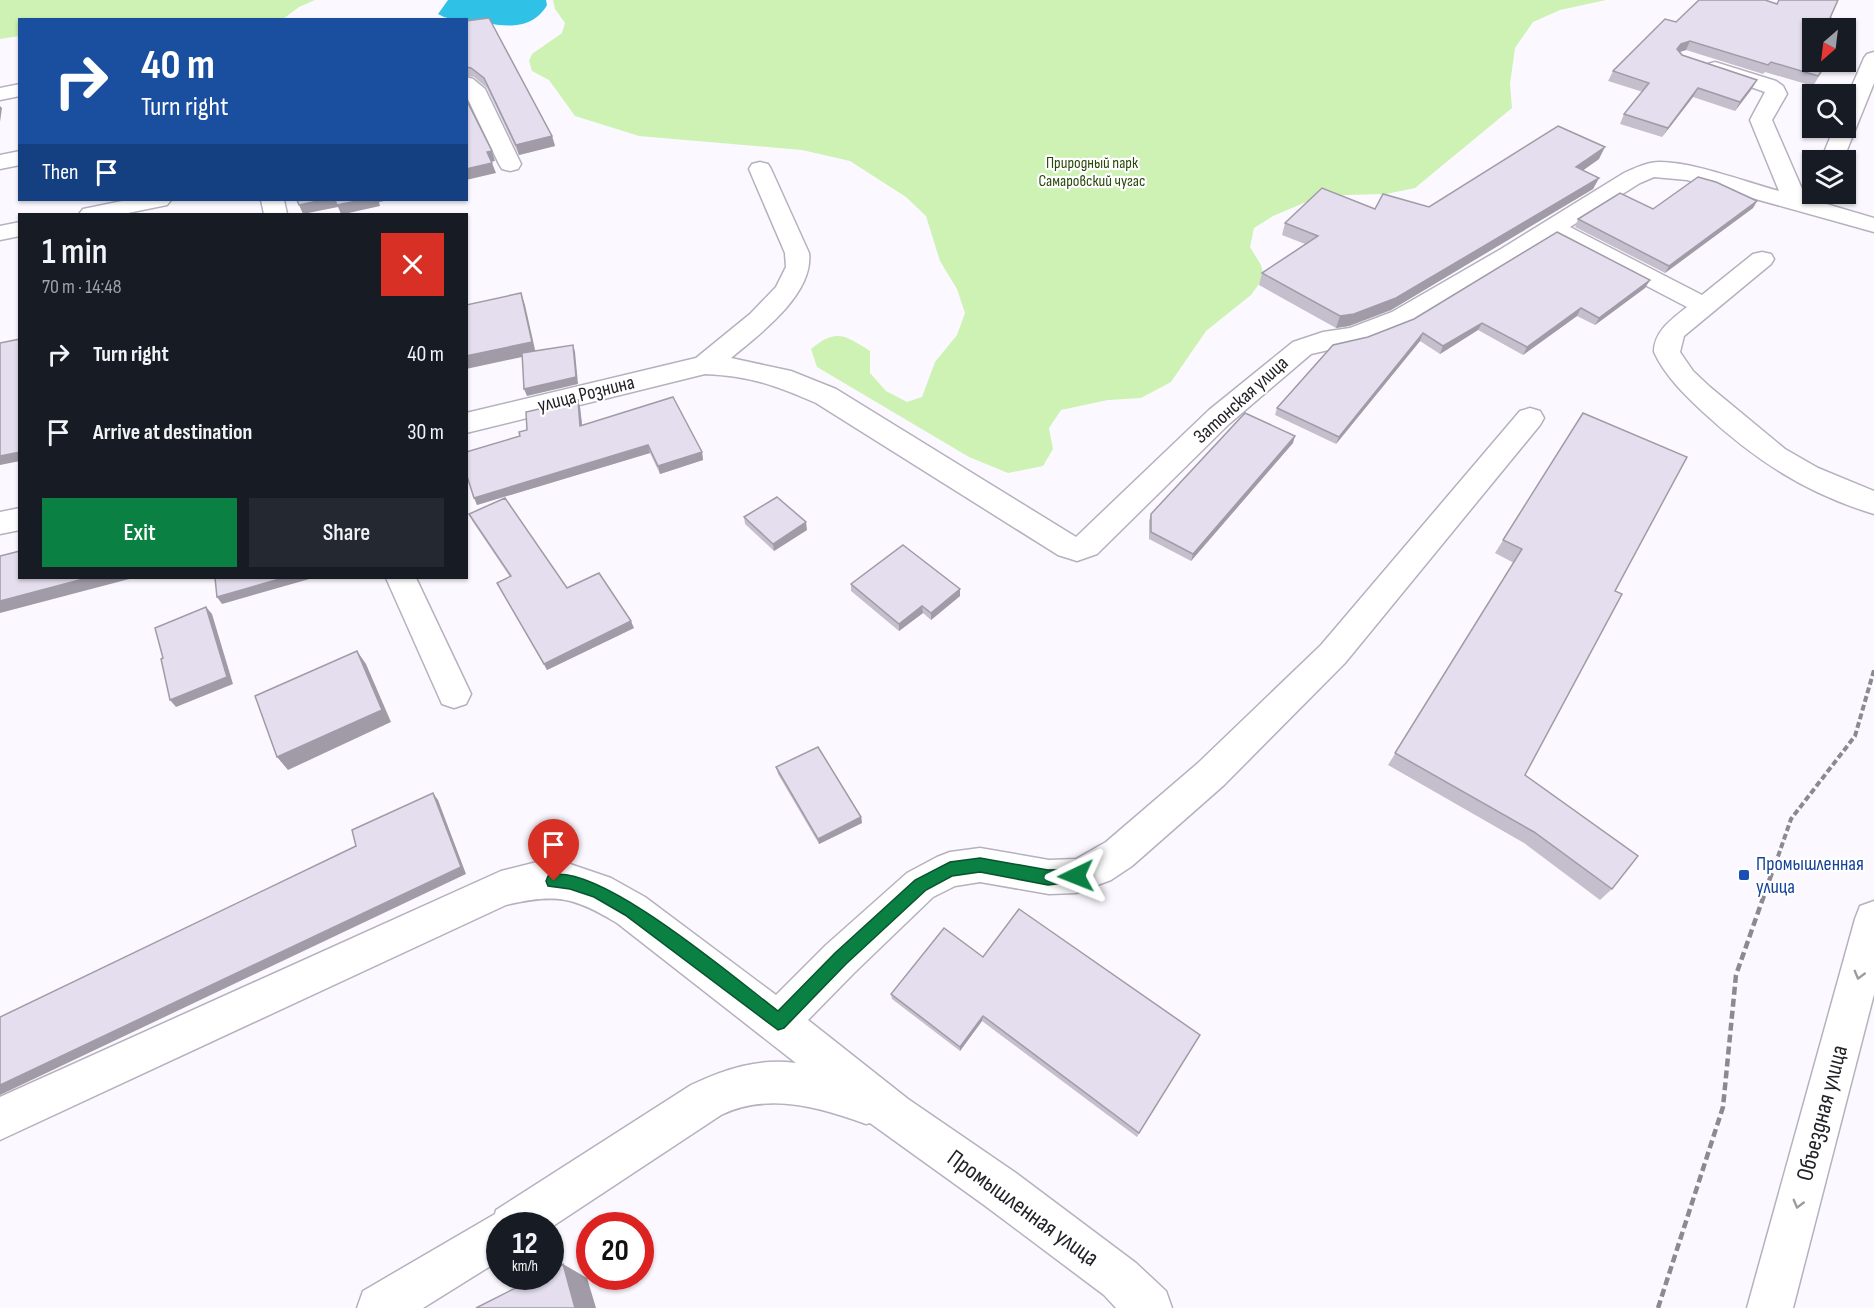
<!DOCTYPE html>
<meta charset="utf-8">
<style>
body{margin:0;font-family:"Sofia Sans Condensed",sans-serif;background:#242831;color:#f1f3f6;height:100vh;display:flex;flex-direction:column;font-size:22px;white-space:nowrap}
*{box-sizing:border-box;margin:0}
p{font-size:20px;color:#9ea1a6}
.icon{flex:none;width:33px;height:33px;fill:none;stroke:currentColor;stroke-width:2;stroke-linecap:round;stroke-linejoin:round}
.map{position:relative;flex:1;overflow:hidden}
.details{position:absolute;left:18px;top:213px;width:450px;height:366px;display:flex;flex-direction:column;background:#171b24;border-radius:0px;box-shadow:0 2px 4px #0004}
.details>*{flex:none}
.hud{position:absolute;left:18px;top:18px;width:450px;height:183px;border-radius:0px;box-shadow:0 2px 4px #0004;background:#1a4fa0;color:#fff;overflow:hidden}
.needle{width:39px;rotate:208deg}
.buttons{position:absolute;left:1802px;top:18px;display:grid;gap:12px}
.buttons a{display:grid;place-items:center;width:54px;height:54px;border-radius:0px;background:#171b24;box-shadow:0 2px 4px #0004;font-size:30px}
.speed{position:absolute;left:486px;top:1212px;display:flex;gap:12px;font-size:30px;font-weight:700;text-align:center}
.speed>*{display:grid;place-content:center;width:78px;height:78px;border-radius:50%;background:#171b24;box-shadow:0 2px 4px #0004;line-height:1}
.speed small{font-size:15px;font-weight:400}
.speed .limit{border:9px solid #d22;background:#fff;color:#111}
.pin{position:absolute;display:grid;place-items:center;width:51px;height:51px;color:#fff;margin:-62px -26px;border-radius:50% 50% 50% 0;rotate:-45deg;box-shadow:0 0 6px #0007}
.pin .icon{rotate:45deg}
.me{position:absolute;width:66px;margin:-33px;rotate:268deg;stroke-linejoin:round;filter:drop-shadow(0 0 4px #0008)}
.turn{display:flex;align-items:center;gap:21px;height:126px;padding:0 24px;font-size:27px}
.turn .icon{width:78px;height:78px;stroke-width:2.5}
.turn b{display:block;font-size:42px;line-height:51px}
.then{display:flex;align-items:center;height:57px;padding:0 24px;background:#0003;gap:12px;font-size:22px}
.round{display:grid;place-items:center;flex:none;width:63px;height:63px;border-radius:0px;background:#242831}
.overview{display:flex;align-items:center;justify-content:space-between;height:102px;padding:0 24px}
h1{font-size:36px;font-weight:600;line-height:45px}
.button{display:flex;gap:12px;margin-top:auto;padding:12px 24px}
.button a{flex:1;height:69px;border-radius:0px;background:#0b8043;color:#fff;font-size:24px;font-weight:600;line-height:69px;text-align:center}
.button a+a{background:#242831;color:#f1f3f6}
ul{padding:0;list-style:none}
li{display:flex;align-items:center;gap:18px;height:78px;padding:0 24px}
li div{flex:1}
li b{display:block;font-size:22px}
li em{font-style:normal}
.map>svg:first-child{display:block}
.green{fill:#cdf2b4}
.water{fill:#30c2e6}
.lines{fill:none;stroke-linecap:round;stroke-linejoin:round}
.minor-casing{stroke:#b6b0bf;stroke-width:3}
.highway-casing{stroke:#b6b0bf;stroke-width:3}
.path-far1{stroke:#8c8a90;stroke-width:4;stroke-dasharray:6 3;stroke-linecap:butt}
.path{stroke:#8c8a90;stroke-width:4.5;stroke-dasharray:8 4;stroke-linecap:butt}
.minor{fill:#fff;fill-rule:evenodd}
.highway{fill:#fff;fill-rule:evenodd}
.wall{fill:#c5bfcd}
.shaded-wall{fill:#a09ba7}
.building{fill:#e5deee;stroke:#a09ba7;stroke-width:1.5}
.oneway{stroke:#9c9c9e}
.route{fill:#0b8043;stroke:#07532c;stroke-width:1.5}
.transit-dot{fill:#1a4fb4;stroke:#fff;stroke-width:2}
.labels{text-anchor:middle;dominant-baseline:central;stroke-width:4.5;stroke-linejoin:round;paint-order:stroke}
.far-park-label{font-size:16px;fill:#29480a;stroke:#fff}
.street-label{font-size:20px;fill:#242228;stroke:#fff}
.transit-label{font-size:20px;fill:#164399;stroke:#fff;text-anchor:start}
.near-street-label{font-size:24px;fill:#242228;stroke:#fff}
</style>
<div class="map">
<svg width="1874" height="1308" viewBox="0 0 1874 1308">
<rect width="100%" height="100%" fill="#fbf9ff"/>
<g class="green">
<path d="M 0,0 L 315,0 L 299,7 L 283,19 L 20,20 L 19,36 L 0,39 Z"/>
<path d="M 553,0 L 1606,0 L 1560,10 L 1533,22 L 1515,48 L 1510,84 L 1512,108 L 1415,188 L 1386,194 L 1346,195 L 1311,200 L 1273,216 L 1254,228 L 1250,247 L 1261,265 L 1264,277 L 1251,295 L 1206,331 L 1171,382 L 1141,398 L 1108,400 L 1061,410 L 1049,428 L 1053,449 L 1043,466 L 1008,473 L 969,457 L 817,367 L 811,349 C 836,328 845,335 870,351 L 870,373 L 886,391 L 907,402 L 922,397 L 935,362 L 957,335 L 965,313 L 957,289 L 940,261 L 926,216 L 906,197 L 850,161 L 802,150 L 639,136 L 575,116 L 549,80 L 532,71 L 529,61 L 532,54 L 562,33 L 565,23 L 555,9 Z"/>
</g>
<path class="water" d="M 448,0 L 546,0 L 547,5 C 528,38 489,22 463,19 C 456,19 450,19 444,17 L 438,14 Z"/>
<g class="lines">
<defs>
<g id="minor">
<path d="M 1874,52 L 1874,83 L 1843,160 L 1821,160 L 1834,128 L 1845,128 L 1845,102 L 1864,58 L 1867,54 Z"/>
<path d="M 1715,62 L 1776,81 L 1783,86 L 1787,94 L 1772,120 L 1806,198 L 1874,218 L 1874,232 L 1687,180 L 1654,177 L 1640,183 L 1570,227 L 1702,295 L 1753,254 L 1762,252 L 1771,254 L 1774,259 L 1771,264 L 1684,336 L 1680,352 L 1693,371 L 1710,387 L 1785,449 L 1818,468 L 1874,491 L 1874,514 C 1805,493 1755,460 1703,412 C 1684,394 1665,376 1654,352 C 1654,331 1672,319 1687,307 L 1553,237 L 1410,324 L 1364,342 L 1311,354 L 1229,424 L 1097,554 L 1077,561 L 1058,555 L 816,403 C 775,385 750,376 705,374 L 466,433 L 466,413 L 696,358 L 750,314 L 776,287 L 786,267 L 785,253 L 749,169 L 752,164 L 760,162 L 768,164 L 771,169 L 809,253 C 814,294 760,334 731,358 L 791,371 L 836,389 L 1076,537 L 1209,410 L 1293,342 L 1323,332 L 1350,328 L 1392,312 L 1501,249 L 1624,173 C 1635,168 1647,162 1660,162 C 1694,162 1745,182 1779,191 L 1750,120 L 1765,92 L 1708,72 L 1705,68 L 1708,64 Z"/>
<path d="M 466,77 L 473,79 L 485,89 L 521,164 L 518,169 L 510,171 L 502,169 L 499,164 L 466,95 Z"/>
<path d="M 20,84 L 20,96 L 0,100 L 0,88 Z"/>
<path d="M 20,151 L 20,165 L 0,169 L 0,155 Z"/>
<path d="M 127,200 L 171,200 L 167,205 L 123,214 L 79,214 L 83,209 Z"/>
<path d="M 261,200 L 284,200 L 287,214 L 264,214 Z"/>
<path d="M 20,222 L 20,236 L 0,240 L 0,226 Z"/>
<path d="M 1530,408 L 1540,411 L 1544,418 L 1540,425 L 1345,663 L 1224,785 L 1132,866 L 1111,880 L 1076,893 L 1049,894 L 980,882 L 955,886 L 933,897 L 854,973 L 808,1020 L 908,1099 L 1016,1173 L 1136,1263 L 1166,1291 L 1172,1308 L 1116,1308 L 1104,1295 L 984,1205 L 870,1123 L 866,1124 C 819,1107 768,1092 721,1115 L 550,1228 L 550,1226 L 500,1226 L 500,1260 L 423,1308 L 357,1308 L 363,1291 L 495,1214 L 496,1210 L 691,1085 C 725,1069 757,1058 796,1063 L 617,923 C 574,897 556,893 506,905 L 0,1140 L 0,1097 L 501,871 L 537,862 L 570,864 L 611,878 L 645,897 L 776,995 L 826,945 L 907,873 L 937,857 L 950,852 L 980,848 L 1049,860 L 1076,859 L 1106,842 L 1198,763 L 1321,645 L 1520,411 Z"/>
<path d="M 20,508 L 20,530 L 0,534 L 0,512 Z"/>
<path d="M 386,578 L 416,578 L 471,694 L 466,704 L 454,708 L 442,704 Z"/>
</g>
<path id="highway" d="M 1874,901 L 1874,994 L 1793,1308 L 1747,1308 L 1855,919 L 1860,906 Z"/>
</defs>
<use href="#minor" class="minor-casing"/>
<use href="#highway" class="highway-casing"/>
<path class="path-far1" d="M 1775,865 L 1791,819 L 1855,736 L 1874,670"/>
<path class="path" d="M 1658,1308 L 1723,1107 L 1736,975 L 1775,864"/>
<use href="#minor" class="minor"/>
<use href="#highway" class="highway"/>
</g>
<g class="wall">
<path d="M 1830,18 L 1828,62 L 1813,86 L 1765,72 L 1763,74 L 1686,50 L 1680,52 L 1682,55 L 1757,80 L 1751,90 L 1735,111 L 1693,97 L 1662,137 L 1620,124 L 1624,114 L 1643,92 L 1608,81 L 1613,71 L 1676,22 Z"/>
<path d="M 466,21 L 552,136 L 555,146 L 519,155 L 487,88 L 474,77 L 466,76 Z"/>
<path d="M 1599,159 L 1583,170 L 1599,178 L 1593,189 L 1391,310 L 1349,326 L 1336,328 L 1259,285 L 1262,273 L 1305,244 L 1282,235 L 1285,223 L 1375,209 L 1429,207 Z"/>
<path d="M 1757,201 L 1753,208 L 1665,273 L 1575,227 L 1578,219 L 1653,209 Z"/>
<path d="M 1650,280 L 1645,288 L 1595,325 L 1577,316 L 1523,355 L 1478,330 L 1440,354 L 1420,341 L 1336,444 L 1275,415 L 1277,408 L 1333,345 Z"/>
<path d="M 580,407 L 582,425 L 702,452 L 703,460 L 660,474 L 650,453 L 477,505 L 520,436 L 527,430 Z"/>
<path d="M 1583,413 L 1615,591 L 1525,775 L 1612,889 L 1600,900 L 1524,843 L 1388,765 L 1514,563 L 1495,553 Z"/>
<path d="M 1293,443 L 1191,561 L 1149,539 L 1149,521 L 1151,514 Z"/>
<path d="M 469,514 L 567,588 L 634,628 L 547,670 L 497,583 L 510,577 L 473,522 Z"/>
<path d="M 744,517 L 807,530 L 774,551 L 745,524 Z"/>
<path d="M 851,584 L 960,589 L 960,596 L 931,620 L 923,613 L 899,631 L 851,591 Z"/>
<path d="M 776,767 L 861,817 L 862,823 L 819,844 L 778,774 Z"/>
<path d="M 983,957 L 1200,1035 L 1137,1137 L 982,1021 L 960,1051 L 892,999 L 891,994 Z"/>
</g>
<g class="shaded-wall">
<path d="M 1690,41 L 1686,50 L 1676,53 L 1673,58 L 1681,44 Z"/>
<path d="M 1757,80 L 1751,90 L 1735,111 L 1740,102 Z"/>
<path d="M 1698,88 L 1693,97 L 1662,137 L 1668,128 Z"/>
<path d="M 0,106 L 2,108 L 0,122 Z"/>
<path d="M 552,136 L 555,146 L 519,155 L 516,145 Z"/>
<path d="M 1605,147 L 1599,159 L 1571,179 L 1576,167 Z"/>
<path d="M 492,151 L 495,161 L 490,162 L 487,152 Z"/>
<path d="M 492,163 L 496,173 L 466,180 L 466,169 Z"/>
<path d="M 1599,178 L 1593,189 L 1391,310 L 1349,326 L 1336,328 L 1340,316 Z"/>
<path d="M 322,200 L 389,200 L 379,202 L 380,206 L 344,214 L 341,214 L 338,207 L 303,214 L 299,205 Z"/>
<path d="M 1757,201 L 1753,208 L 1665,273 L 1669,266 Z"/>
<path d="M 1650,280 L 1645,288 L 1595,325 L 1599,318 Z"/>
<path d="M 521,293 L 525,305 L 536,354 L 466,369 L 466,356 Z"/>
<path d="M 1581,308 L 1577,316 L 1523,355 L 1527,347 Z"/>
<path d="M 1482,323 L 1478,330 L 1440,354 L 1443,346 Z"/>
<path d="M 1423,333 L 1420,341 L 1336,444 L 1339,437 Z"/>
<path d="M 573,345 L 575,352 L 578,384 L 527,396 L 524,389 Z"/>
<path d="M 578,400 L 580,407 L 583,433 L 580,426 Z"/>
<path d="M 1295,436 L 1293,443 L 1191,561 L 1193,554 Z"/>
<path d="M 648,445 L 650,453 L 477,505 L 474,498 Z"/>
<path d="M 20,452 L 20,461 L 0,465 L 0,456 Z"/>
<path d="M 702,452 L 703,460 L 660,474 L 658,466 Z"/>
<path d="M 806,522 L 807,530 L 774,551 L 773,544 Z"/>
<path d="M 87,578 L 133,578 L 0,613 L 0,601 Z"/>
<path d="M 283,578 L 313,578 L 222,604 L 217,597 Z"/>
<path d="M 960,589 L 960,596 L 931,620 L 931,613 Z"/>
<path d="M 922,606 L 923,613 L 899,631 L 899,624 Z"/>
<path d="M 206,607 L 212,614 L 233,684 L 176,707 L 170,700 Z"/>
<path d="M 631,621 L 634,628 L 547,670 L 544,664 Z"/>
<path d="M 357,651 L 366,664 L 391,722 L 288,770 L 277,757 Z"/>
<path d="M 433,793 L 438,800 L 466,874 L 0,1095 L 0,1085 L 461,867 Z"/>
<path d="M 861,817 L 862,823 L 819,844 L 818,839 Z"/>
<path d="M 983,1016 L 982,1021 L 960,1051 L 960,1047 Z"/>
<path d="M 563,1264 L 587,1278 L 596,1308 L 575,1308 Z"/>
</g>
<g class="building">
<path d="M 1699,0 L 1765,0 L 1777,4 L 1779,0 L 1838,0 L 1830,18 L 1852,24 L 1845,35 L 1845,28 L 1812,28 L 1812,62 L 1828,62 L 1818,76 L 1771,62 L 1768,65 L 1690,41 L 1681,44 L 1677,49 L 1682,55 L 1757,80 L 1740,102 L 1698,88 L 1668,128 L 1624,114 L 1649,83 L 1613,71 L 1665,19 L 1676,22 Z"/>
<path d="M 489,18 L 552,136 L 516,145 L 484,78 L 471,68 L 466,67 L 466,21 Z"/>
<path d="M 466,99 L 492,151 L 487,152 L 492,163 L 466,169 Z"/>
<path d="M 1558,126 L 1605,147 L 1576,167 L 1599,178 L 1396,298 L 1354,314 L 1340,316 L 1262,273 L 1318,236 L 1285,223 L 1322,188 L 1375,209 L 1383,194 L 1429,207 Z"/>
<path d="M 1698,177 L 1716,182 L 1757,201 L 1669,266 L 1578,219 L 1620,193 L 1653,209 Z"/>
<path d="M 297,200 L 322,200 L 299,205 Z"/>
<path d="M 335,200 L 361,200 L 337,205 Z"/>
<path d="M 1557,232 L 1650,280 L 1599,318 L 1581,308 L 1527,347 L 1482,323 L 1443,346 L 1423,333 L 1339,437 L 1277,408 L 1333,345 L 1368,337 L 1414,319 Z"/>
<path d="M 521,293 L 532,342 L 466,356 L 466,305 Z"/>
<path d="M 20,339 L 20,452 L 0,456 L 0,343 Z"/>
<path d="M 573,345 L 576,377 L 524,389 L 522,353 Z"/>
<path d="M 673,397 L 702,452 L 658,466 L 648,445 L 474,498 L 466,473 L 466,452 L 520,436 L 519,432 L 527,430 L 526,412 L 578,400 L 580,426 Z"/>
<path d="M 1245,413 L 1295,436 L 1193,554 L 1151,532 L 1151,514 Z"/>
<path d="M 1583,413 L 1687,457 L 1615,591 L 1622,594 L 1525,775 L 1638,856 L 1612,889 L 1534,832 L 1395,753 L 1522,549 L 1503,540 Z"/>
<path d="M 777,497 L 806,522 L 773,544 L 744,517 Z"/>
<path d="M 505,498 L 567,588 L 599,573 L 631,621 L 544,664 L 497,583 L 511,576 L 469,514 Z"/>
<path d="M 903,545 L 960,589 L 931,613 L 922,606 L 899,624 L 851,584 Z"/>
<path d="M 20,551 L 20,578 L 87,578 L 0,601 L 0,556 Z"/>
<path d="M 215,578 L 283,578 L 217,597 Z"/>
<path d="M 206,607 L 227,677 L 170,700 L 161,659 L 163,658 L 155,628 Z"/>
<path d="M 357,651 L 382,710 L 277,757 L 255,696 Z"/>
<path d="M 818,747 L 861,817 L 818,839 L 776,767 Z"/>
<path d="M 433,793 L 461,867 L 0,1085 L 0,1017 L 356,846 L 352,830 Z"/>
<path d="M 1019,909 L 1200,1035 L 1139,1133 L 983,1016 L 960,1047 L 891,994 L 944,928 L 983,957 Z"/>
<path d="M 563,1264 L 575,1308 L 476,1308 L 539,1276 L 550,1276 L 550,1271 Z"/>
</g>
<defs><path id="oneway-chevron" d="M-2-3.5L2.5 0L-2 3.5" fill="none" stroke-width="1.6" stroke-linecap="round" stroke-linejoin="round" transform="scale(1.5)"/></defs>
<g class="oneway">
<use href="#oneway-chevron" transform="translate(1859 975) rotate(105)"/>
<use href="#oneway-chevron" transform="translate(1798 1204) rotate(105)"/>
</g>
<path class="route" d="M 980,858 L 1048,870 L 1076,869 L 1082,871 L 1084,876 L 1082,881 L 1048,885 L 980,872 L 952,876 L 926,890 L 846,964 L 784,1028 L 778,1030 L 625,915 L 594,897 L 570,889 L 548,886 L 546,881 L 548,876 C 595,858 737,980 778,1011 L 835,953 L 915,880 L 950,862 Z"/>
<rect class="transit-dot" x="1738" y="869" width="12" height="12" rx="3"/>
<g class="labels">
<g class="far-park-label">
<text x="1092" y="163">Природный парк<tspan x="1092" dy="18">Самаровский чугас</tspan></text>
</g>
<g class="street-label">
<text transform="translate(586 394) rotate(-14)">улица Рознина</text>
<text transform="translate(1241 400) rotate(-42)">Затонская улица</text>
</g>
<g class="transit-label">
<text x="1756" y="864">Промышленная<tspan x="1756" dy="23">улица</tspan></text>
</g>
<g class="near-street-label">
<text transform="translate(1822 1113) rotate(-75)">Объездная улица</text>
<text transform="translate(1023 1208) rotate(36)">Промышленная улица</text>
</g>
</g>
</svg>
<div class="buttons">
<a><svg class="needle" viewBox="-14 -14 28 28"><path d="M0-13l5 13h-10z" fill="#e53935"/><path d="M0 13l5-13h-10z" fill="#9ea1a6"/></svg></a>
<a><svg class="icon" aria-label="search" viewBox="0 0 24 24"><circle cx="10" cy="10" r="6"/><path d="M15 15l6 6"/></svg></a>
<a><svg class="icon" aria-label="layers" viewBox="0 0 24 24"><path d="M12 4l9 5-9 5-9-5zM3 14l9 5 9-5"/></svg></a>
</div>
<div class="speed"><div>12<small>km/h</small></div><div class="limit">20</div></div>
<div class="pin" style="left:554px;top:881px;background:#d93025"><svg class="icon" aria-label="arrive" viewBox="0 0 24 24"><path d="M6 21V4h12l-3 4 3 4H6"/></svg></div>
<svg class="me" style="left:1076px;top:876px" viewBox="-20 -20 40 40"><path d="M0-17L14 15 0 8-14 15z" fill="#0b8043" stroke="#fff" stroke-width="4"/></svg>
<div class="hud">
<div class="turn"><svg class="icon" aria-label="right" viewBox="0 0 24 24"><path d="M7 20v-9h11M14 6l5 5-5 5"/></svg><div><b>40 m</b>Turn right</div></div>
<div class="then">Then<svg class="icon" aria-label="arrive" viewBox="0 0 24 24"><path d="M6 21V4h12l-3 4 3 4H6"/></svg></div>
</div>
<section class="details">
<div class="overview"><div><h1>1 min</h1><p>70 m · 14:48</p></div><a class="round" style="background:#d93025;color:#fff"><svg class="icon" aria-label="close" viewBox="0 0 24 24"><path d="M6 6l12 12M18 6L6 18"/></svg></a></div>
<ul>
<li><svg class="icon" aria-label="right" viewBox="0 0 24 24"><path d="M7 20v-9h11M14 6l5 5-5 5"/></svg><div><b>Turn right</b></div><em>40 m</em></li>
<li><svg class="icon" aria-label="arrive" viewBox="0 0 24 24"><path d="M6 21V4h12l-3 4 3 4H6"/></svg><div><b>Arrive at destination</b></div><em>30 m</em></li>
</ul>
<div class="button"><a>Exit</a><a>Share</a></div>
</section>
</div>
